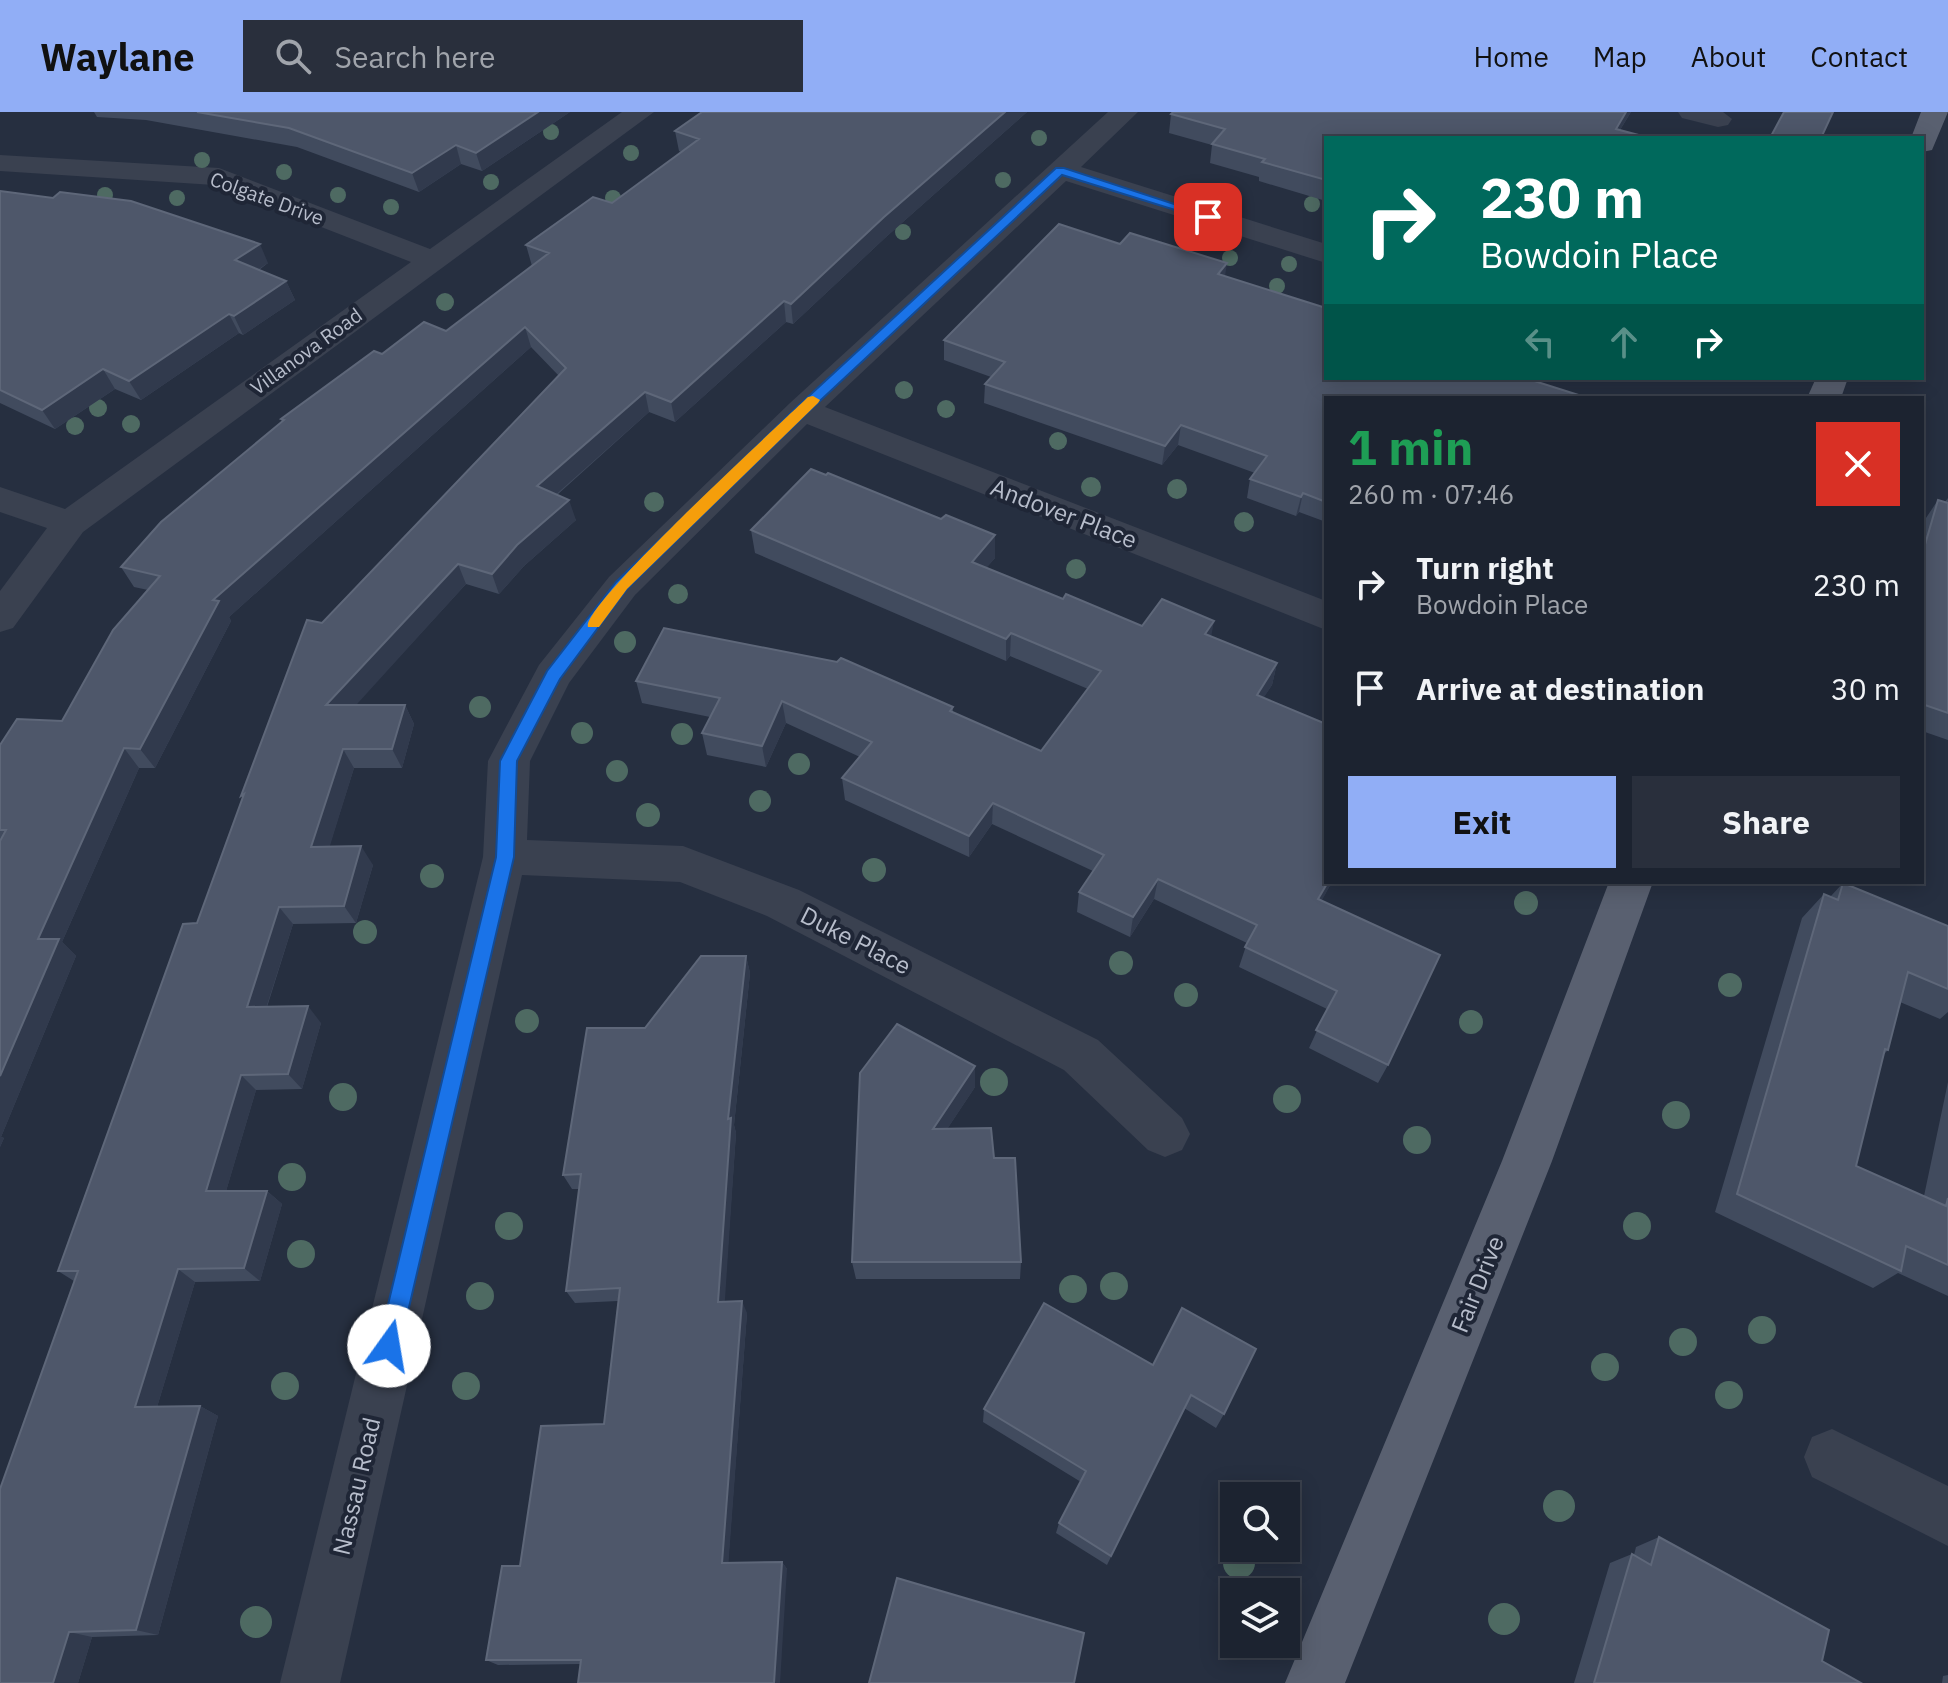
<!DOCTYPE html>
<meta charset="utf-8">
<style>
body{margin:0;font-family:"IBM Plex Sans",sans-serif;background:#292f3c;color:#f1f3f6;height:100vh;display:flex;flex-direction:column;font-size:30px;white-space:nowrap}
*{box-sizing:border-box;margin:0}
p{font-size:26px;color:#a0a4ab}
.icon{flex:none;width:44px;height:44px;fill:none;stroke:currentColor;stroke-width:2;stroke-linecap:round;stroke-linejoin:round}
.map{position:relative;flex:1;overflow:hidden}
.panel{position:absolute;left:1324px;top:284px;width:600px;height:488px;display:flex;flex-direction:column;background:#1c2330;border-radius:0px;box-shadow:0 4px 20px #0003,0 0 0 2px #3a404c}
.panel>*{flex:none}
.guide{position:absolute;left:1324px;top:24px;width:600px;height:244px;border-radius:0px;box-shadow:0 4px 20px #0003,0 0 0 2px #3a404c;background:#00695c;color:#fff;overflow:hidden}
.fabs{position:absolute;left:1220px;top:1370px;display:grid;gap:16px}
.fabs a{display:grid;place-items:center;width:80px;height:80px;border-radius:0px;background:#1c2330;box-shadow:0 4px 20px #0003,0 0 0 2px #3a404c;font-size:40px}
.pin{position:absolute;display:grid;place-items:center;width:68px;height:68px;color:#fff;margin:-34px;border-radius:16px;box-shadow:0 4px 12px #0006}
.me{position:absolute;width:88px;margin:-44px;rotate:13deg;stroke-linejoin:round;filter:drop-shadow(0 0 6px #0008)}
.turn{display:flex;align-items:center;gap:28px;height:168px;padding:0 24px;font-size:36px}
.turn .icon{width:104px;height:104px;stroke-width:2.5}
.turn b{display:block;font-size:56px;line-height:68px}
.lanes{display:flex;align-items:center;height:76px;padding:0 24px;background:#0003;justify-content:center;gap:40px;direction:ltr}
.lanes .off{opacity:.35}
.round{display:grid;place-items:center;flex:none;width:84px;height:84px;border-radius:0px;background:#292f3c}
.summary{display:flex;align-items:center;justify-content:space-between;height:136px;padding:0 24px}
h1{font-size:48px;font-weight:800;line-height:60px;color:#1e9e55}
.action{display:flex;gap:16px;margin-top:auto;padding:16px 24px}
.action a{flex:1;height:92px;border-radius:0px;background:#91aef6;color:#111;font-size:32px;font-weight:800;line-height:92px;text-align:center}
.action a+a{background:#292f3c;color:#f1f3f6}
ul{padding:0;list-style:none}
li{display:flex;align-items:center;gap:24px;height:104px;padding:0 24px}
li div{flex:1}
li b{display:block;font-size:30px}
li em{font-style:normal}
header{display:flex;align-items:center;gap:48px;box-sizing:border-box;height:112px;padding:0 40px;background:#91aef6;color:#111}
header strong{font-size:38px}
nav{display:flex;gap:44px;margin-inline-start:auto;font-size:28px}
.search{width:560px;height:72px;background:#292f3c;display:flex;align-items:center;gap:20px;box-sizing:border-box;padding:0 28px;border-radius:0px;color:#a0a4ab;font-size:30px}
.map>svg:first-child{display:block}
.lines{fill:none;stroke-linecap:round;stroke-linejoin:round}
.minor{fill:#3a4150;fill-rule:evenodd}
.major{fill:#596070;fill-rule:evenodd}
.tree{fill:#4e6a62}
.wall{fill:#414b5e}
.shaded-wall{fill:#313a4d}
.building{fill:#4e576a;stroke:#5e6779;stroke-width:2}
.route{fill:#1a73e8;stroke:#114b97;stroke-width:2}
.slow{fill:#f59e0b}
.labels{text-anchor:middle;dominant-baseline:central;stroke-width:8;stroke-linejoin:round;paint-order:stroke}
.far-street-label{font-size:20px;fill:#b7bdcb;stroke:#1f2636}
.street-label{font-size:24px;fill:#b7bdcb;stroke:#1f2636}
</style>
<header>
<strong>Waylane</strong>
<div class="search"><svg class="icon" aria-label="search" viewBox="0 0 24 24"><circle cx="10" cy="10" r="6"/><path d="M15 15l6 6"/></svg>Search here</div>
<nav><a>Home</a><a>Map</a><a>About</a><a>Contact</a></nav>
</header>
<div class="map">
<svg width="1948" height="1571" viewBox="0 0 1948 1571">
<rect width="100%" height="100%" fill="#262f40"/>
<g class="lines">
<g class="minor">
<path d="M 622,0 L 654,0 L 83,420 L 13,516 L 0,520 L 0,479 L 47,416 L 0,400 L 0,375 L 65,397 L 411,150 L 214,73 L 0,59 L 0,43 L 219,56 L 430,137 Z"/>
<path d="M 1108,0 L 1138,0 L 1081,55 L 1326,132 L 1326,151 L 1066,69 L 825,295 L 1326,489 L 1326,518 L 807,312 L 635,483 L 569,571 L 530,649 L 527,728 L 683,734 L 799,778 L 1098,928 L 1182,1006 L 1190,1022 L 1182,1038 L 1165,1045 L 1148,1038 L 1064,958 L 767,804 L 680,770 L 522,763 L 340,1571 L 280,1571 L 483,745 L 488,649 L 539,553 L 609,465 L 790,291 Z"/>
<path d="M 1678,0 L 1723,0 L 1732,7 L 1728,13 L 1718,15 L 1682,6 Z"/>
<path d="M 1832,1317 L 1948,1374 L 1948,1434 L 1812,1365 L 1804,1345 L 1812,1325 Z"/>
</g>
<g class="major">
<path d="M 1921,0 L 1948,0 L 1932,38 L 1922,40 L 1922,26 L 1911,26 Z"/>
<path d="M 1816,266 L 1848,266 L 1841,286 L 1807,286 Z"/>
<path d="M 1609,770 L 1653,770 L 1552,1049 L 1345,1571 L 1285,1571 L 1502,1049 Z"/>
</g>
</g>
<g class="tree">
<circle cx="551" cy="20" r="8"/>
<circle cx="1039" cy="26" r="8"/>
<circle cx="631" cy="41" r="8"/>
<circle cx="202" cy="48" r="8"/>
<circle cx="284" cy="60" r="8"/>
<circle cx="1003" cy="68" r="8"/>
<circle cx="491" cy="70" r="8"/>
<circle cx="105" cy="83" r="8"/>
<circle cx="338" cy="83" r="8"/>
<circle cx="177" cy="86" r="8"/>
<circle cx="613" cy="86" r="8"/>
<circle cx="1312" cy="92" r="8"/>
<circle cx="391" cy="95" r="8"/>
<circle cx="903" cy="120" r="8"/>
<circle cx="1230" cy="146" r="8"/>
<circle cx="1289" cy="152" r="8"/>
<circle cx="1277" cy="174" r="8"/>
<circle cx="445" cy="190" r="9"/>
<circle cx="904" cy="278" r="9"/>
<circle cx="98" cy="296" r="9"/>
<circle cx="946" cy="297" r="9"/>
<circle cx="131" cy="312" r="9"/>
<circle cx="75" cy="314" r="9"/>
<circle cx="1058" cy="329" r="9"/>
<circle cx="1091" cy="375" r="10"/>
<circle cx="1177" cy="377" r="10"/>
<circle cx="654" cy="390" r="10"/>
<circle cx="1244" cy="410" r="10"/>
<circle cx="1076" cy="457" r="10"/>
<circle cx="678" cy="482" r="10"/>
<circle cx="625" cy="530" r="11"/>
<circle cx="480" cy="595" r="11"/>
<circle cx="582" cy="621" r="11"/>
<circle cx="682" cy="622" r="11"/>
<circle cx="799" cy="652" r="11"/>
<circle cx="617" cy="659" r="11"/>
<circle cx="760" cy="689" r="11"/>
<circle cx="648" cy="703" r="12"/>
<circle cx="874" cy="758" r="12"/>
<circle cx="432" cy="764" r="12"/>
<circle cx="1526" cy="791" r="12"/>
<circle cx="365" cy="820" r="12"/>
<circle cx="1121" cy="851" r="12"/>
<circle cx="1730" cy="873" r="12"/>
<circle cx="1186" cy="883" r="12"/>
<circle cx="527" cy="909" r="12"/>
<circle cx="1471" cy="910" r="12"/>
<circle cx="994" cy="970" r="14"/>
<circle cx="343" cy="985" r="14"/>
<circle cx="1287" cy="987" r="14"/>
<circle cx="1676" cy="1003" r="14"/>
<circle cx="1417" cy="1028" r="14"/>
<circle cx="292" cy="1065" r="14"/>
<circle cx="509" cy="1114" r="14"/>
<circle cx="1637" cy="1114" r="14"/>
<circle cx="301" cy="1142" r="14"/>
<circle cx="1114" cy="1174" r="14"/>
<circle cx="1073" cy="1177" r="14"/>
<circle cx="480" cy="1184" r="14"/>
<circle cx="1762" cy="1218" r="14"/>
<circle cx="1683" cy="1230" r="14"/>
<circle cx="1605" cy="1255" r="14"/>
<circle cx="285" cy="1274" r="14"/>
<circle cx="466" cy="1274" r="14"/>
<circle cx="1729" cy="1283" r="14"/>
<circle cx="1559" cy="1394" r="16"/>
<circle cx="1239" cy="1451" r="16"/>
<circle cx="1504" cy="1507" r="16"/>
<circle cx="256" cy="1510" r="16"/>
</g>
<g class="wall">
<path d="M 94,0 L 570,0 L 482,59 L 461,52 L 419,80 L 297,35 L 146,8 L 97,5 Z"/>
<path d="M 702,0 L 1027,0 L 886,125 L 793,212 L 786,210 L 675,310 L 649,300 L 557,383 L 576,408 L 524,454 L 499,482 L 466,472 L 355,593 L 405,593 L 414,612 L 402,656 L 354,656 L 329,735 L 373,753 L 356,811 L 293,812 L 267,895 L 321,911 L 302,977 L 256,978 L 226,1079 L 267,1079 L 282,1092 L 260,1169 L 195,1170 L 157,1295 L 200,1294 L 218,1304 L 158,1523 L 92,1525 L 78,1571 L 0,1571 L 74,1169 L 58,1159 L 197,811 L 322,511 L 559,264 L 531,235 L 229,505 L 231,509 L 155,656 L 139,656 L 62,830 L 76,844 L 1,1025 L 4,1026 L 0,1035 L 0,633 L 62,609 L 148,478 L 134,475 L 121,455 L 282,310 L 281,307 L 382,242 L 446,219 L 532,154 L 526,133 L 612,91 L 681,40 L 679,39 L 675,19 Z"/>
<path d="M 1173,0 L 1631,0 L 1620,18 L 1326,26 L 1326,89 L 1259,69 L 1259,65 L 1210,51 L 1212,33 L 1169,21 L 1171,2 Z"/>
<path d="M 0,79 L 268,151 L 259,158 L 286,169 L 295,188 L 243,223 L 239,221 L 141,288 L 115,277 L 55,317 L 0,291 Z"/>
<path d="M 1120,132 L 1225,164 L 1326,286 L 1326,410 L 1299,400 L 1296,404 L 1247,386 L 1250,367 L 1255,361 L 1178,333 L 1162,353 L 984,291 L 985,272 L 991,265 L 944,248 L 944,228 Z"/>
<path d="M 1948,386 L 1948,628 L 1922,619 L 1922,412 L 1938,388 L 1945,390 Z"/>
<path d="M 751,418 L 995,446 L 986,456 L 1063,487 L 1142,514 L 1211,525 L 1277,551 L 1272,573 L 1263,586 L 1326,770 L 1332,770 L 1321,789 L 1388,953 L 1378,971 L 1309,936 L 1327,897 L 1239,855 L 1247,831 L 1154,787 L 1130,825 L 1077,800 L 1079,780 L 1093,759 L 992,712 L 969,745 L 845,688 L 842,666 L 860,645 L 786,611 L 766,655 L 707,643 L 702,621 L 710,605 L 642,591 L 636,569 L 953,595 L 953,600 L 1041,639 L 1088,577 L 1010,544 L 1006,549 L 755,441 Z"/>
<path d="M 1843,771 L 1948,814 L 1948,900 L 1940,907 L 1900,890 L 1888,938 L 1884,942 L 1856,1054 L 1924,1084 L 1948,970 L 1948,1184 L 1898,1161 L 1873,1176 L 1715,1100 L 1802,806 L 1824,782 L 1830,785 Z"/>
<path d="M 746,844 L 750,861 L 734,1013 L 736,1021 L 724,1190 L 747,1201 L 728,1451 L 782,1450 L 787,1457 L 580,1552 L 498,1553 L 486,1548 L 520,1454 L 604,1312 L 618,1189 L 575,1191 L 566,1179 L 579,1077 L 572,1077 L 563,1063 L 645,916 Z"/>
<path d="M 975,954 L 975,975 L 947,1017 L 994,1046 L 1021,1150 L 1020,1167 L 856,1167 L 852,1150 Z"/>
<path d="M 1153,1253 L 1224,1302 L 1216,1316 L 1184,1296 L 1107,1453 L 1056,1421 L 1059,1411 L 1081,1370 L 983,1310 L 984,1297 Z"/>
<path d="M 1659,1425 L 1822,1549 L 1861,1571 L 1574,1571 L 1610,1451 L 1632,1442 L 1634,1443 L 1636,1435 Z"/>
<path d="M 1948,1563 L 1948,1571 L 1942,1571 L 1943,1564 Z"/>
</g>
<g class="shaded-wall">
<path d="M 538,0 L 570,0 L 482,59 L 476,41 Z"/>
<path d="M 1005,0 L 1027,0 L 886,125 L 793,212 L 791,192 L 884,105 Z"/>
<path d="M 1626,0 L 1631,0 L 1615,26 L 1616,17 Z"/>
<path d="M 456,33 L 461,52 L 419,80 L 412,61 Z"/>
<path d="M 260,132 L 268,151 L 244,167 L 235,148 Z"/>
<path d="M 1227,151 L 1224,171 L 1218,162 Z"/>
<path d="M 286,169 L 295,188 L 243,223 L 234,204 Z"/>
<path d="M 784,189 L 786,210 L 675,310 L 671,290 Z"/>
<path d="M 229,202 L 239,221 L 141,288 L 129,269 Z"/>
<path d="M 525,215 L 531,235 L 229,505 L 231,509 L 155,656 L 140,637 L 213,488 Z"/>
<path d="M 103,257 L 115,277 L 55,317 L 42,298 Z"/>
<path d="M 645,280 L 649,300 L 543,394 L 537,374 Z"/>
<path d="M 1181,313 L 1178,333 L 1162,353 L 1165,334 Z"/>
<path d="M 1303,381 L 1299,400 L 1296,404 L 1301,385 Z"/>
<path d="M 569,388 L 576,408 L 524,454 L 499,482 L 492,462 L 517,433 Z"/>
<path d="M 995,423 L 995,446 L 972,472 L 972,450 Z"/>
<path d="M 458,452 L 466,472 L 338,613 L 326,593 Z"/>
<path d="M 1214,509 L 1210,531 L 1205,522 Z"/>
<path d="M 1011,521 L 1010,544 L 1006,549 L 1006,527 Z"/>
<path d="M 1277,551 L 1272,573 L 1251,605 L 1257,583 Z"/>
<path d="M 782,589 L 786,611 L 766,655 L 762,634 Z"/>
<path d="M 405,593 L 414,612 L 402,656 L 392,637 Z"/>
<path d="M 124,636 L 139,656 L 62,830 L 76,844 L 1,1025 L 4,1026 L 0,1035 L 0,964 L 38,827 Z"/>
<path d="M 343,637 L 354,656 L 324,753 L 311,735 Z"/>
<path d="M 993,691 L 992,712 L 969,745 L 969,724 Z"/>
<path d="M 361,734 L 373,753 L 356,811 L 344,794 Z"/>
<path d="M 1158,767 L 1154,787 L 1130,825 L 1133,805 Z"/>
<path d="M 1328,770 L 1332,770 L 1311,808 L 1318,787 Z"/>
<path d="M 279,795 L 293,812 L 261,912 L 247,895 Z"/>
<path d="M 746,844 L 750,861 L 734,1013 L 736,1021 L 724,1202 L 718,1190 L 728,1007 Z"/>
<path d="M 308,894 L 321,911 L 302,977 L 288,962 Z"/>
<path d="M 975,954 L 975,975 L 934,1037 L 933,1017 Z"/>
<path d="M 241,963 L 256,978 L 222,1093 L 206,1079 Z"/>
<path d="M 267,1079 L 282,1092 L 260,1169 L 244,1156 Z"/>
<path d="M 178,1157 L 195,1170 L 154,1305 L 135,1295 Z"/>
<path d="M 742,1189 L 747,1201 L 728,1457 L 722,1451 Z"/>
<path d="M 200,1294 L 218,1304 L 158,1523 L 136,1518 Z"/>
<path d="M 782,1450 L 787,1457 L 780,1571 L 774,1571 Z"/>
<path d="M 69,1520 L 92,1525 L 78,1571 L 53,1571 Z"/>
</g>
<g class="building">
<path d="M 197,0 L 538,0 L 476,41 L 456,33 L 412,61 L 289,16 Z"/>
<path d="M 702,0 L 1005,0 L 884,105 L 791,192 L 784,189 L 671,290 L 645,280 L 537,374 L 569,388 L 517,433 L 492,462 L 458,452 L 326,593 L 405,593 L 392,637 L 343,637 L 311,735 L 361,734 L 344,794 L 279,795 L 247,895 L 308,894 L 288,962 L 241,963 L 206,1079 L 267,1079 L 244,1156 L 178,1157 L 135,1295 L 200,1294 L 136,1518 L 69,1520 L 53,1571 L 0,1571 L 0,1377 L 78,1159 L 58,1159 L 183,812 L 197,811 L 244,682 L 241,684 L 307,508 L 322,511 L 566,256 L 525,215 L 213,488 L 219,489 L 140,637 L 124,636 L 38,827 L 59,827 L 0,964 L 0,729 L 6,718 L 0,718 L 0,633 L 17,607 L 62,609 L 113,518 L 160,464 L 121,455 L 161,410 L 284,308 L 281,307 L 374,239 L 382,242 L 424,210 L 446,219 L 549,141 L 526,133 L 593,85 L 612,91 L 699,27 L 675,19 Z"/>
<path d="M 1173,0 L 1626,0 L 1616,17 L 1650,26 L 1326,26 L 1326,68 L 1262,50 L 1265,47 L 1212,32 L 1225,17 L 1171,2 Z"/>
<path d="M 1784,0 L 1833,0 L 1821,26 L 1770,26 Z"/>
<path d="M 0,79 L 53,86 L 60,80 L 131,89 L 260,132 L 235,148 L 286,169 L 234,204 L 229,202 L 129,269 L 103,257 L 42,298 L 0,278 Z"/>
<path d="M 1059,112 L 1120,132 L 1130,121 L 1227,151 L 1218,162 L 1326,196 L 1326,266 L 1525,266 L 1588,286 L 1326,286 L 1326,390 L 1303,381 L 1301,385 L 1250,367 L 1267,344 L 1181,313 L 1165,334 L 985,272 L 1005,250 L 944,228 Z"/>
<path d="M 811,357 L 826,363 L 828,361 L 941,407 L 946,403 L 995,423 L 972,450 L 1063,487 L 1066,482 L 1142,514 L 1162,487 L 1214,509 L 1205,522 L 1277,551 L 1257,583 L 1326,612 L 1326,770 L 1328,770 L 1318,787 L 1440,843 L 1388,953 L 1316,918 L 1337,879 L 1245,835 L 1257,813 L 1158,767 L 1133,805 L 1079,780 L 1104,743 L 993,691 L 969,724 L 842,666 L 872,630 L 782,589 L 762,634 L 702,621 L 720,586 L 636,569 L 664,516 L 837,550 L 841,546 L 953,595 L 950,599 L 1041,639 L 1101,559 L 1011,521 L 1006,527 L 751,418 Z"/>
<path d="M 1938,388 L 1948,391 L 1948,601 L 1922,592 L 1922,443 Z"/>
<path d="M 1843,771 L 1948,814 L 1948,877 L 1908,860 L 1888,938 L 1885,937 L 1856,1054 L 1946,1094 L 1948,1086 L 1948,1153 L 1906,1134 L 1901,1159 L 1737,1082 L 1824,782 L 1838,788 Z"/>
<path d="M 701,844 L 746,844 L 728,1007 L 731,1006 L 718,1190 L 742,1189 L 722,1451 L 782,1450 L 774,1571 L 578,1571 L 581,1548 L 486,1548 L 502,1454 L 520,1454 L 541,1314 L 604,1312 L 620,1176 L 566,1179 L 581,1062 L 563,1063 L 587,916 L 645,916 Z"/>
<path d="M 897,912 L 975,954 L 933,1017 L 991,1016 L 994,1046 L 1015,1046 L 1021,1150 L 852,1150 L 860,961 Z"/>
<path d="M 1044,1191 L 1153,1253 L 1182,1196 L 1256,1237 L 1224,1302 L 1191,1283 L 1111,1444 L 1059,1411 L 1086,1359 L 984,1297 Z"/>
<path d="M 1659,1425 L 1829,1518 L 1822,1549 L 1861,1571 L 1594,1571 L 1632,1442 L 1651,1453 Z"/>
<path d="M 897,1466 L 1084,1521 L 1074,1571 L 869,1571 Z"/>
</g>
<path class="route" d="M 1056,56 L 1064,56 L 1214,105 L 1204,107 L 1062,63 L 807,301 L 627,477 L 560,567 L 517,649 L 514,745 L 400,1234 L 397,1242 L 389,1245 L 382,1242 L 378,1234 L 496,745 L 500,649 L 547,559 L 616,470 L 797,295 Z"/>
<path class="slow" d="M 813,284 L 820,288 L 818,291 L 627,477 L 599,515 L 588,515 C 581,494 780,312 808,285 Z"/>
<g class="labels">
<g class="far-street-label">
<text transform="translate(267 86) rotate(20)">Colgate Drive</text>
<text transform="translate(306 239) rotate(-36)">Villanova Road</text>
</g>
<g class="street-label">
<text transform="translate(1064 401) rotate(21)">Andover Place</text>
<text transform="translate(856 828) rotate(27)">Duke Place</text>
<text transform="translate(1477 1172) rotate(-68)">Fair Drive</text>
<text transform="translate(356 1374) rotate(-77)">Nassau Road</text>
</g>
</g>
</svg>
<div class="fabs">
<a><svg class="icon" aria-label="search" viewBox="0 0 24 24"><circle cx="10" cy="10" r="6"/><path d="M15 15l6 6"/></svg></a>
<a><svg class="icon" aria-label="layers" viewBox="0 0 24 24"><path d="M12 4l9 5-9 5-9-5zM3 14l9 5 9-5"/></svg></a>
</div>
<div class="pin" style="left:1208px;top:105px;background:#d93025"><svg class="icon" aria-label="arrive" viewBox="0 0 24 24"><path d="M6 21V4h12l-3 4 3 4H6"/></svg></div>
<svg class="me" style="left:389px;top:1234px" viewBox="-20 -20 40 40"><circle r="19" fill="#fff"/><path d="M0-13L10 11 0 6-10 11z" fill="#1a73e8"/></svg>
<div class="guide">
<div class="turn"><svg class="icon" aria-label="right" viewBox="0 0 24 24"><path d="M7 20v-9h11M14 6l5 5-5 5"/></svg><div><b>230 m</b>Bowdoin Place</div></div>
<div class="lanes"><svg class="icon off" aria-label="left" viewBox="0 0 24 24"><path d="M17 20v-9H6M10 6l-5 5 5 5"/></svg><svg class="icon off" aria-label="ahead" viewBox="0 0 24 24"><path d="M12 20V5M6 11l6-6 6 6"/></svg><svg class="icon" aria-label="right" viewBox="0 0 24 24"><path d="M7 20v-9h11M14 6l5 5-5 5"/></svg></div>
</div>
<section class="panel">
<div class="summary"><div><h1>1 min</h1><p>260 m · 07:46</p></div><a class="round" style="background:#d93025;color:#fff"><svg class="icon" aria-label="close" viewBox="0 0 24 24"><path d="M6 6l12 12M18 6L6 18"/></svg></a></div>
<ul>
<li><svg class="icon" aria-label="right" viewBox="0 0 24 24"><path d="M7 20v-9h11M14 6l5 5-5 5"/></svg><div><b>Turn right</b><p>Bowdoin Place</p></div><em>230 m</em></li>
<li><svg class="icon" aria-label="arrive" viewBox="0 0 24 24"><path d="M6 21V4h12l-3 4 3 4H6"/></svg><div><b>Arrive at destination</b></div><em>30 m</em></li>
</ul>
<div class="action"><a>Exit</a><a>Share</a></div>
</section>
</div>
